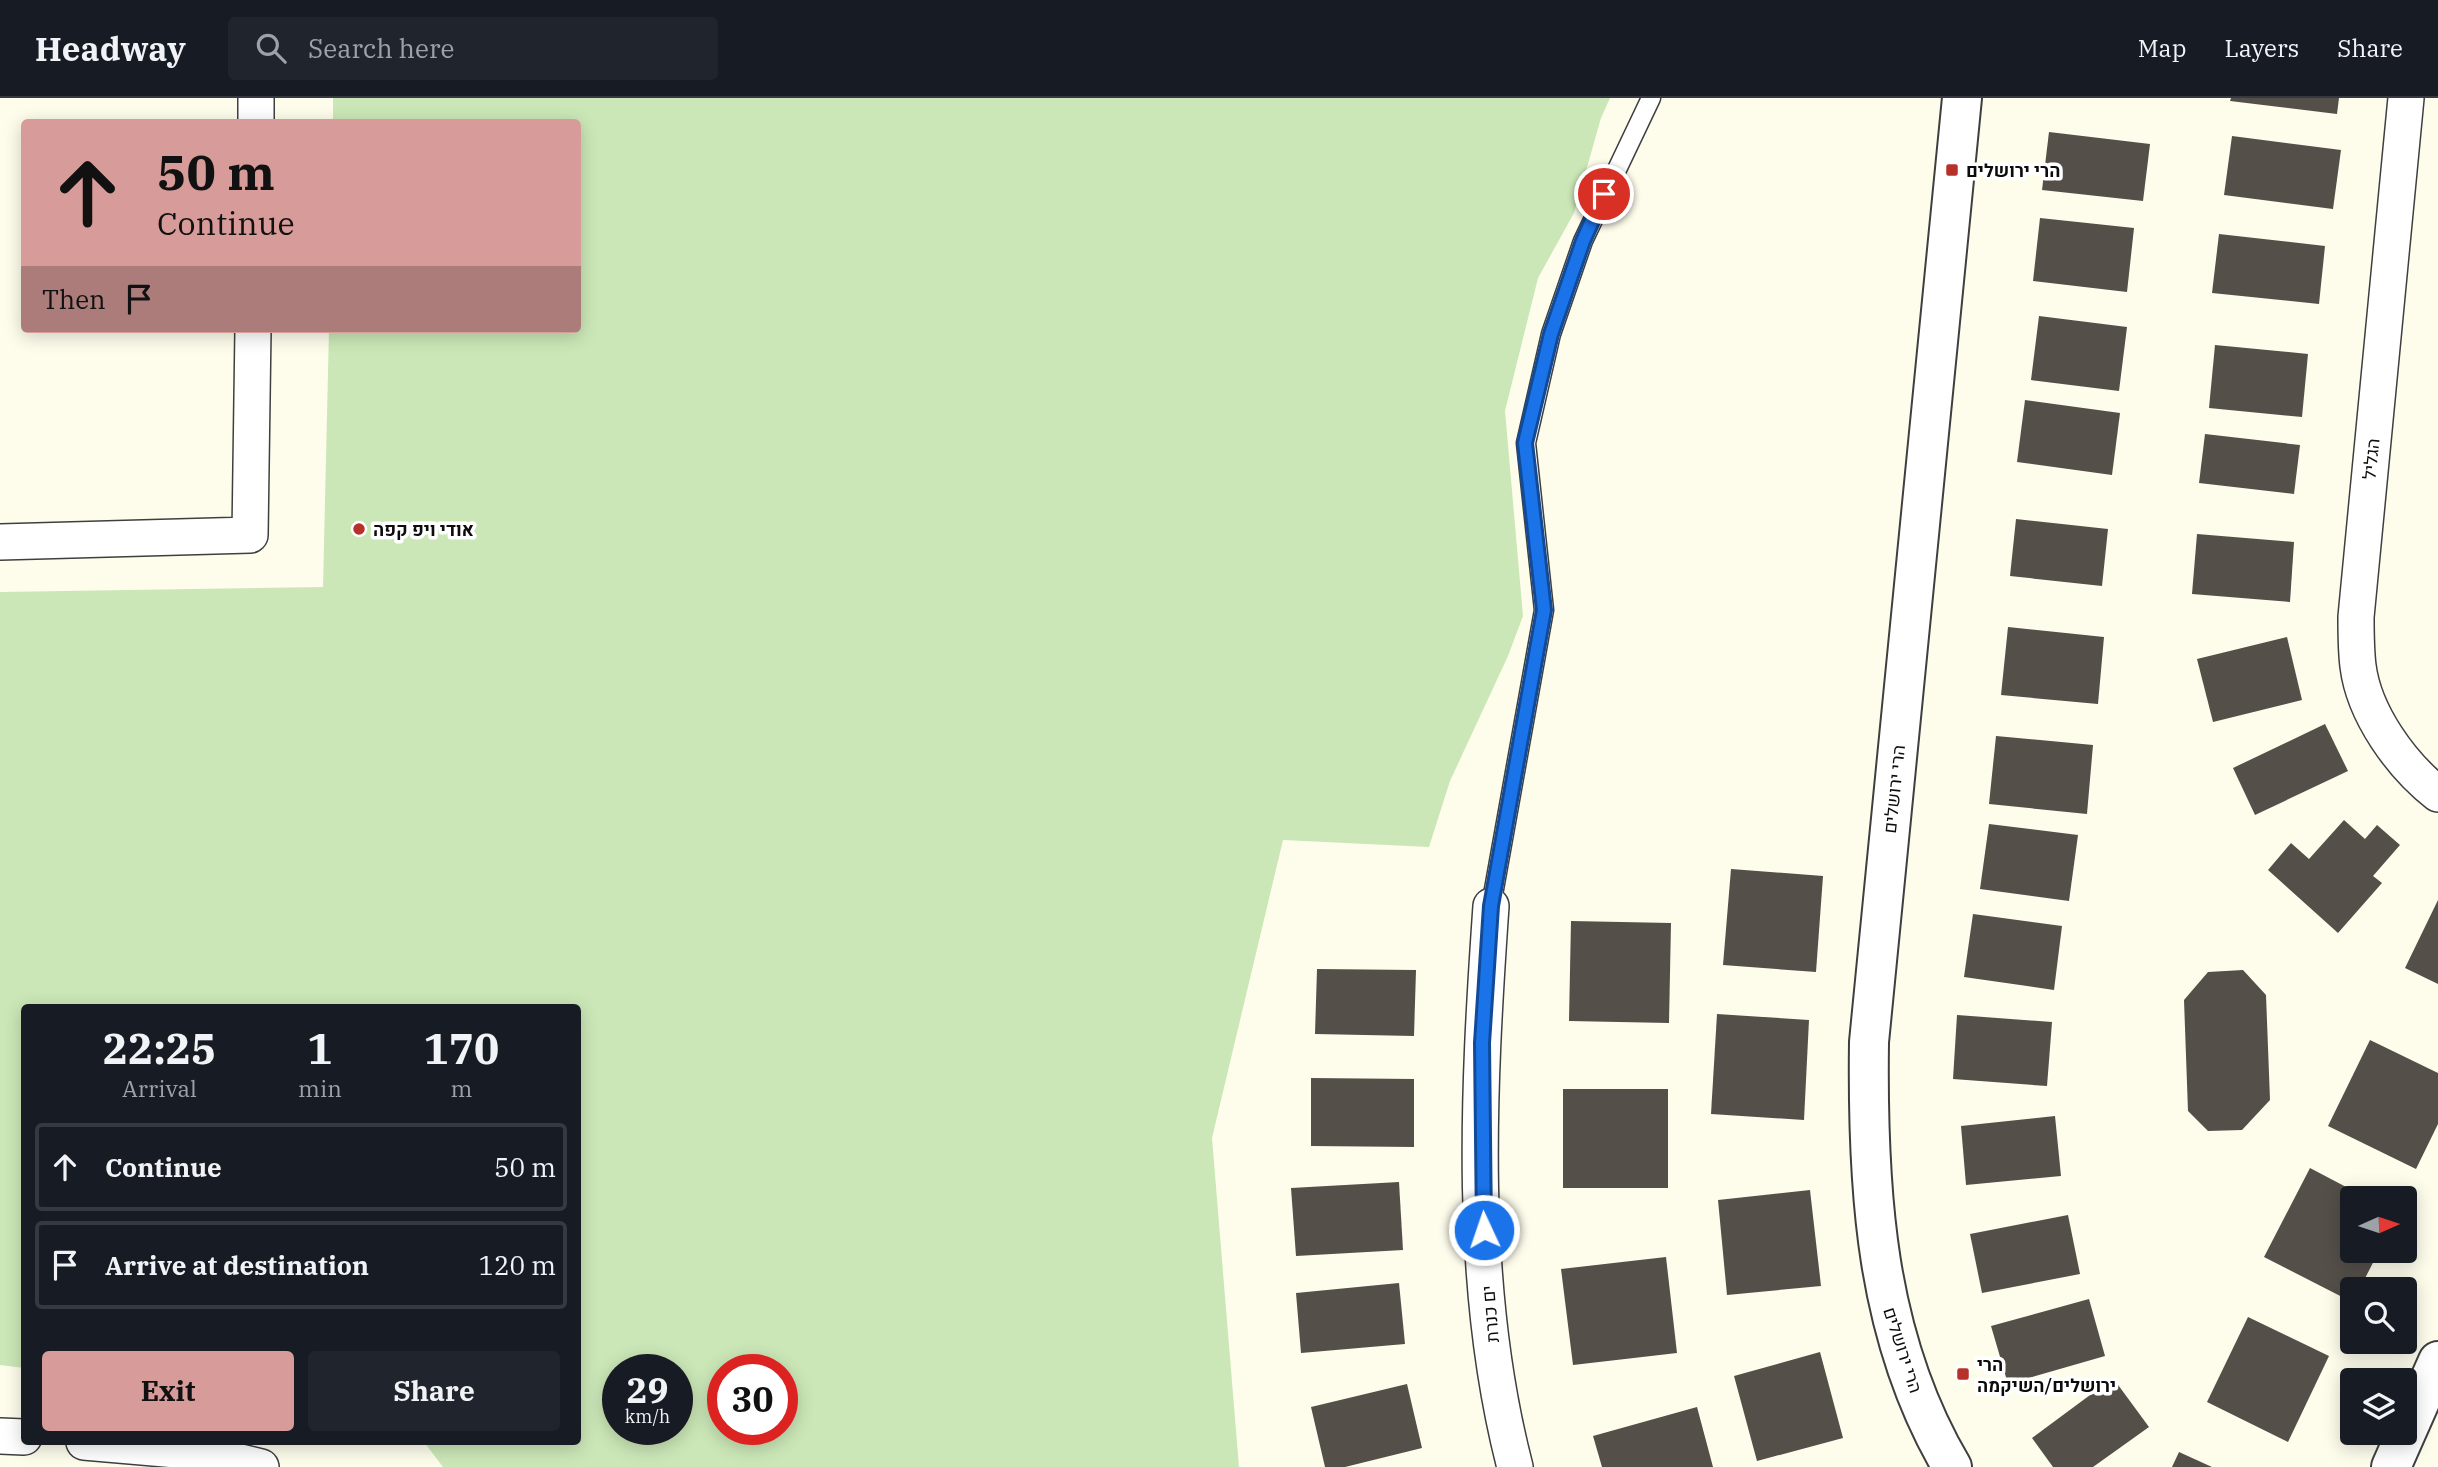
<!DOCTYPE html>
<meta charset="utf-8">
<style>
body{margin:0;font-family:"IBM Plex Serif",Heebo,serif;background:#20242c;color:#f1f3f6;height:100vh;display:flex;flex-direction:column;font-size:26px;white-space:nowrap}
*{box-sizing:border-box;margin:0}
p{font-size:23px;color:#9ea1a6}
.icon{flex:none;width:38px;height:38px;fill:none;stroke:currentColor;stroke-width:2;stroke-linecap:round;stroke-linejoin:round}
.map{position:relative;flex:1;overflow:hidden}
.drawer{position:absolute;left:21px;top:906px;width:560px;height:441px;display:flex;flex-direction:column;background:#171b24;border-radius:7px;box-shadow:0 4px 18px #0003}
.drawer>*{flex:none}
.hud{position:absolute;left:21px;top:21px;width:560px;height:214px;border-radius:7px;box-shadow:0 4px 18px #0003;background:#d79c9a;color:#111;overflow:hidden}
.needle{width:46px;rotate:87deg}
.tools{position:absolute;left:2340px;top:1088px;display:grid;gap:14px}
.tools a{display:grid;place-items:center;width:77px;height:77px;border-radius:7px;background:#171b24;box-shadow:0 4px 18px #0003;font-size:35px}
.speed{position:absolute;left:602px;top:1256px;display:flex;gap:14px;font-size:35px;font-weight:700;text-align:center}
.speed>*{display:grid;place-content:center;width:91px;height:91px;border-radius:50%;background:#171b24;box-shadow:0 4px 18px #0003;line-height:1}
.speed small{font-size:18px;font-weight:400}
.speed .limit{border:10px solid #d22;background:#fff;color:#111}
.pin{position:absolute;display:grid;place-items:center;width:60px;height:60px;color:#fff;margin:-30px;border:4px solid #fff;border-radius:50%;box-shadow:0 2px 7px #0007}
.me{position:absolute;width:77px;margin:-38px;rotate:357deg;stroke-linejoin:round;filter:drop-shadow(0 0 5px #0008)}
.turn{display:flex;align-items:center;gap:24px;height:147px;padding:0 21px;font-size:32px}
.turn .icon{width:91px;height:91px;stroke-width:2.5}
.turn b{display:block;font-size:49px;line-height:60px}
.then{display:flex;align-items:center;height:66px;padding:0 21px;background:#0003;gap:14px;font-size:26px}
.eta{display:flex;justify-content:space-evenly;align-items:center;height:119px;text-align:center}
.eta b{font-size:42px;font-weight:800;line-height:49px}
.cta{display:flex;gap:14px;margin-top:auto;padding:14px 21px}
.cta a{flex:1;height:80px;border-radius:7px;background:#d79c9a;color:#111;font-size:28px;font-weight:800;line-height:80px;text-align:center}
.cta a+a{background:#20242c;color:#f1f3f6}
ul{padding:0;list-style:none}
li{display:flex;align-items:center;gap:21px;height:88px;margin:0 14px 10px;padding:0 7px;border:4px solid #363941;border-radius:7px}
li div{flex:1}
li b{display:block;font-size:26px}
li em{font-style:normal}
header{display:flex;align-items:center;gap:42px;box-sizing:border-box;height:98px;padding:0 35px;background:#171b24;border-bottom:2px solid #363941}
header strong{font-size:33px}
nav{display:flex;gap:38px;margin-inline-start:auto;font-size:24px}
.search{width:490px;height:63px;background:#20242c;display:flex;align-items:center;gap:18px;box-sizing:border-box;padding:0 24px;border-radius:7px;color:#9ea1a6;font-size:26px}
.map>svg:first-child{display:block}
.green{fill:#cbe7b7;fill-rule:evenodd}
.building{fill:#544f49}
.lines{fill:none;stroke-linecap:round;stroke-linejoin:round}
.service-casing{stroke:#3f3f3f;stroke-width:21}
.minor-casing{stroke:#3f3f3f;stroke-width:38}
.tertiary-casing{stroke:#3f3f3f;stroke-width:42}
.service{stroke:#fff;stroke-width:18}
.minor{stroke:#fff;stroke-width:35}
.tertiary{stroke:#fff;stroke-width:38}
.route-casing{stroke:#114b97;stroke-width:18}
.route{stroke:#1a73e8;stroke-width:12}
.poi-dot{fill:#b7312a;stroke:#fff;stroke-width:2.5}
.labels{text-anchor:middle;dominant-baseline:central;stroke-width:7;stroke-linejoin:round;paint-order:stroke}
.poi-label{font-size:18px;font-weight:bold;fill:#0c0c0c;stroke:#fff;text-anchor:start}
.street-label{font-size:18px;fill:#0c0c0c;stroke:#fff}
</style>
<header>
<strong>Headway</strong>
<div class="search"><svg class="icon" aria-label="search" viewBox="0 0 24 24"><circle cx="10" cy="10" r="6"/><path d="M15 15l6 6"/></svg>Search here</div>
<nav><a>Map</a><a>Layers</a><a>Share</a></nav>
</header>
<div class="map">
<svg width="2438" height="1369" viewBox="0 0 2438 1369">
<rect width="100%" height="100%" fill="#fefdec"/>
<path class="green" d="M 333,0 L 1610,0 L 1601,20 L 1574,115 L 1538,180 L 1505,313 L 1523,518 L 1508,558 L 1450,683 L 1429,749 L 1283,742 L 1212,1040 L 1239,1369 L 443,1369 L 424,1344 L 578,1344 L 578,910 L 24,910 L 24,1270 L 0,1267 L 0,494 L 323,489 L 329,231 L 578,231 L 578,24 L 333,24 ZM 618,1272 L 677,1272 L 677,1332 L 618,1332 ZM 723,1272 L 782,1272 L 782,1332 L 723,1332 Z"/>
<g class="building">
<path d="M 2231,0 L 2339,0 L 2337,16 L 2230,3 Z"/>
<path d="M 2049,34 L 2150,46 L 2143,103 L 2042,92 Z"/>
<path d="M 2232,38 L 2341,52 L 2333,111 L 2224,97 Z"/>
<path d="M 2040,120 L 2134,130 L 2127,194 L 2033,183 Z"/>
<path d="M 2219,136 L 2325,148 L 2319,206 L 2212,195 Z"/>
<path d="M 2039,218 L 2127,229 L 2119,293 L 2031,282 Z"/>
<path d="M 2215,247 L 2308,256 L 2302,319 L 2209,310 Z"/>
<path d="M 2025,302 L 2120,315 L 2112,377 L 2017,364 Z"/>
<path d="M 2205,336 L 2300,347 L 2294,396 L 2199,385 Z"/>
<path d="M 2016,421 L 2108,431 L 2102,488 L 2010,478 Z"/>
<path d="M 2197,436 L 2294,444 L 2290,504 L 2192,496 Z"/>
<path d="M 2008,529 L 2104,539 L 2098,606 L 2001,597 Z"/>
<path d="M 2287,539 L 2302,602 L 2213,624 L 2197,561 Z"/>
<path d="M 2325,626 L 2348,673 L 2255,717 L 2233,670 Z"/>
<path d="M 1996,638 L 2093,647 L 2087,716 L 1989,706 Z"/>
<path d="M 2344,722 L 2365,741 L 2377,727 L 2400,747 L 2373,778 L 2382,785 L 2338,835 L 2268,772 L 2291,745 L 2309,761 Z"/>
<path d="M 1989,726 L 2078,737 L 2069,803 L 1980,791 Z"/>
<path d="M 1731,771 L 1823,778 L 1816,874 L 1723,867 Z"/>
<path d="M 2438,802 L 2438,886 L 2405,870 Z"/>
<path d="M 1973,816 L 2062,828 L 2054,892 L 1964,879 Z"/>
<path d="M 1571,823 L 1671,825 L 1669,925 L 1569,923 Z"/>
<path d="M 1317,871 L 1416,872 L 1414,938 L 1315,936 Z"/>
<path d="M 2243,872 L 2266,897 L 2270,1002 L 2242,1032 L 2208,1033 L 2188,1013 L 2184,902 L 2208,874 Z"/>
<path d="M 1717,916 L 1809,922 L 1804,1022 L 1711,1016 Z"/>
<path d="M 1957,917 L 2052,924 L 2047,988 L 1953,981 Z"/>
<path d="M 2370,942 L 2438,975 L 2438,1026 L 2416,1071 L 2328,1028 Z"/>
<path d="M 1311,980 L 1414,981 L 1414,1049 L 1311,1048 Z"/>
<rect x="1563" y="991" width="105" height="99"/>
<path d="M 2055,1018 L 2061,1078 L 1966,1087 L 1961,1028 Z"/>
<path d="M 2310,1070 L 2369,1101 L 2352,1101 L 2352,1153 L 2379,1153 L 2359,1192 L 2352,1192 L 2352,1204 L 2264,1159 Z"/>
<path d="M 1399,1084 L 1403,1152 L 1296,1158 L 1291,1090 Z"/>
<path d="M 1810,1092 L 1821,1188 L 1727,1197 L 1718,1102 Z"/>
<path d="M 2068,1117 L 2080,1176 L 1982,1195 L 1970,1136 Z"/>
<path d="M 1666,1159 L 1677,1255 L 1573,1267 L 1561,1171 Z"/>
<path d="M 1399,1185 L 1405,1246 L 1301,1255 L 1296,1195 Z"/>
<path d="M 2089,1201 L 2105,1258 L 2008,1286 L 1991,1228 Z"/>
<path d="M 2248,1219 L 2329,1258 L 2288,1344 L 2207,1304 Z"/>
<path d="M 1820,1254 L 1843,1340 L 1757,1363 L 1734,1278 Z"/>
<path d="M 2113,1280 L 2149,1329 L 2093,1369 L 2053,1369 L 2032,1340 Z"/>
<path d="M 1407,1286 L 1422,1350 L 1345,1369 L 1325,1369 L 1311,1309 Z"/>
<path d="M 1697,1309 L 1713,1369 L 1602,1369 L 1593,1338 Z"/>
<path d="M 2179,1354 L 2212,1369 L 2172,1369 Z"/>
</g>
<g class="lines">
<defs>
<path id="service" d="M 1491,808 L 1544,512 L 1526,345 L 1551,236 L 1583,143 L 1651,0"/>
<g id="minor">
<path d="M 2406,0 L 2356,519 C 2356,535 2356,552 2358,568 C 2364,616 2401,667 2438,696"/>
<path d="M 256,24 L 256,0"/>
<path d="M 0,444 L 250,437 L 253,231"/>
<path d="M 1491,808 C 1478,994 1468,1188 1515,1369"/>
<path d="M 0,1338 L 24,1339"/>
<path d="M 84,1344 L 199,1354 L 261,1369"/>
</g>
<g id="tertiary">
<path d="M 1952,1369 C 1875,1239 1867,1091 1869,944 L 1962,0"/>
<path d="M 2391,1369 L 2438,1263"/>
</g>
</defs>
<use href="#service" class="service-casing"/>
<use href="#minor" class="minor-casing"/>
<use href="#tertiary" class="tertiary-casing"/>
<use href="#service" class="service"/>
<use href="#minor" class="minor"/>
<use href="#tertiary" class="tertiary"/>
</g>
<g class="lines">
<defs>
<path id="route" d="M 1484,1132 L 1482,945 L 1491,808 L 1544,512 L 1525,345 L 1551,236 L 1583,143 L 1604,96"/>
</defs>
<use href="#route" class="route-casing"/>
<use href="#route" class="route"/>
</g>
<g class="poi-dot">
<rect x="1945" y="65" width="14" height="14" rx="3.5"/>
<circle cx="359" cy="431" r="7"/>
<rect x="1956" y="1269" width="14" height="14" rx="3.5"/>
</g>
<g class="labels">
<g class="poi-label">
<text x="1966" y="72">הרי ירושלים</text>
<text x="373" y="431">אודי ויפ קפה</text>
<text x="1977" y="1266">הרי<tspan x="1977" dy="21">ירושלים/השיקמה</tspan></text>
</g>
<g class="street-label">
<text transform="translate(2371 361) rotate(-84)">הגליל</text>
<text transform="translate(1894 691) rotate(-84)">הרי ירושלים</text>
<text transform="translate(1490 1216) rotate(-95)">ים כנרת</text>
<text transform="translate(1903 1252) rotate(72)">הרי ירושלים</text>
</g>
</g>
</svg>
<div class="tools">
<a><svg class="needle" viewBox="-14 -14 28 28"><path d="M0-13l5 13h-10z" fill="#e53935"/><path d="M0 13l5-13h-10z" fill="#9ea1a6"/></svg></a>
<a><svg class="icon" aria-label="search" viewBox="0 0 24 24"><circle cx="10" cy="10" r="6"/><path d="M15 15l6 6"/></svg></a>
<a><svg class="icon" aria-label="layers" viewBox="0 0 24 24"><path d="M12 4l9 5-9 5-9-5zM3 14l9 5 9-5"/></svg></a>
</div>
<div class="speed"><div>29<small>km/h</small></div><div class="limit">30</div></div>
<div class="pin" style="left:1604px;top:96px;background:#d93025"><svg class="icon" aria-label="arrive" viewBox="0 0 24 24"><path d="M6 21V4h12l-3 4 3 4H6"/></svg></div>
<svg class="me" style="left:1484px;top:1132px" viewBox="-20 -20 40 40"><circle r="17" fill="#1a73e8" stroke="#fff" stroke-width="3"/><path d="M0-11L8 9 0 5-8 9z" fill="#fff"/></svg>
<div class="hud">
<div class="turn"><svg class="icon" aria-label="ahead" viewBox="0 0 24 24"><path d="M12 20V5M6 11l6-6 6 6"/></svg><div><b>50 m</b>Continue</div></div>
<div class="then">Then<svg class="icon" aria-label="arrive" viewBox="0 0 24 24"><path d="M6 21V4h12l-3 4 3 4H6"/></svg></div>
</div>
<section class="drawer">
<div class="eta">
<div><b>22:25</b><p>Arrival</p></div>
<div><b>1</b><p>min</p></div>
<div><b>170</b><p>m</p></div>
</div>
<ul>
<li><svg class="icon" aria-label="ahead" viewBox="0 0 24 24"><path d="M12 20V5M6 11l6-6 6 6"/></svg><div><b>Continue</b></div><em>50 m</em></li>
<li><svg class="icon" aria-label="arrive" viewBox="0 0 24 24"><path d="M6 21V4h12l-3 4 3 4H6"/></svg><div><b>Arrive at destination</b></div><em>120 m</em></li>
</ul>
<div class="cta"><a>Exit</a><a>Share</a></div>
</section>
</div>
